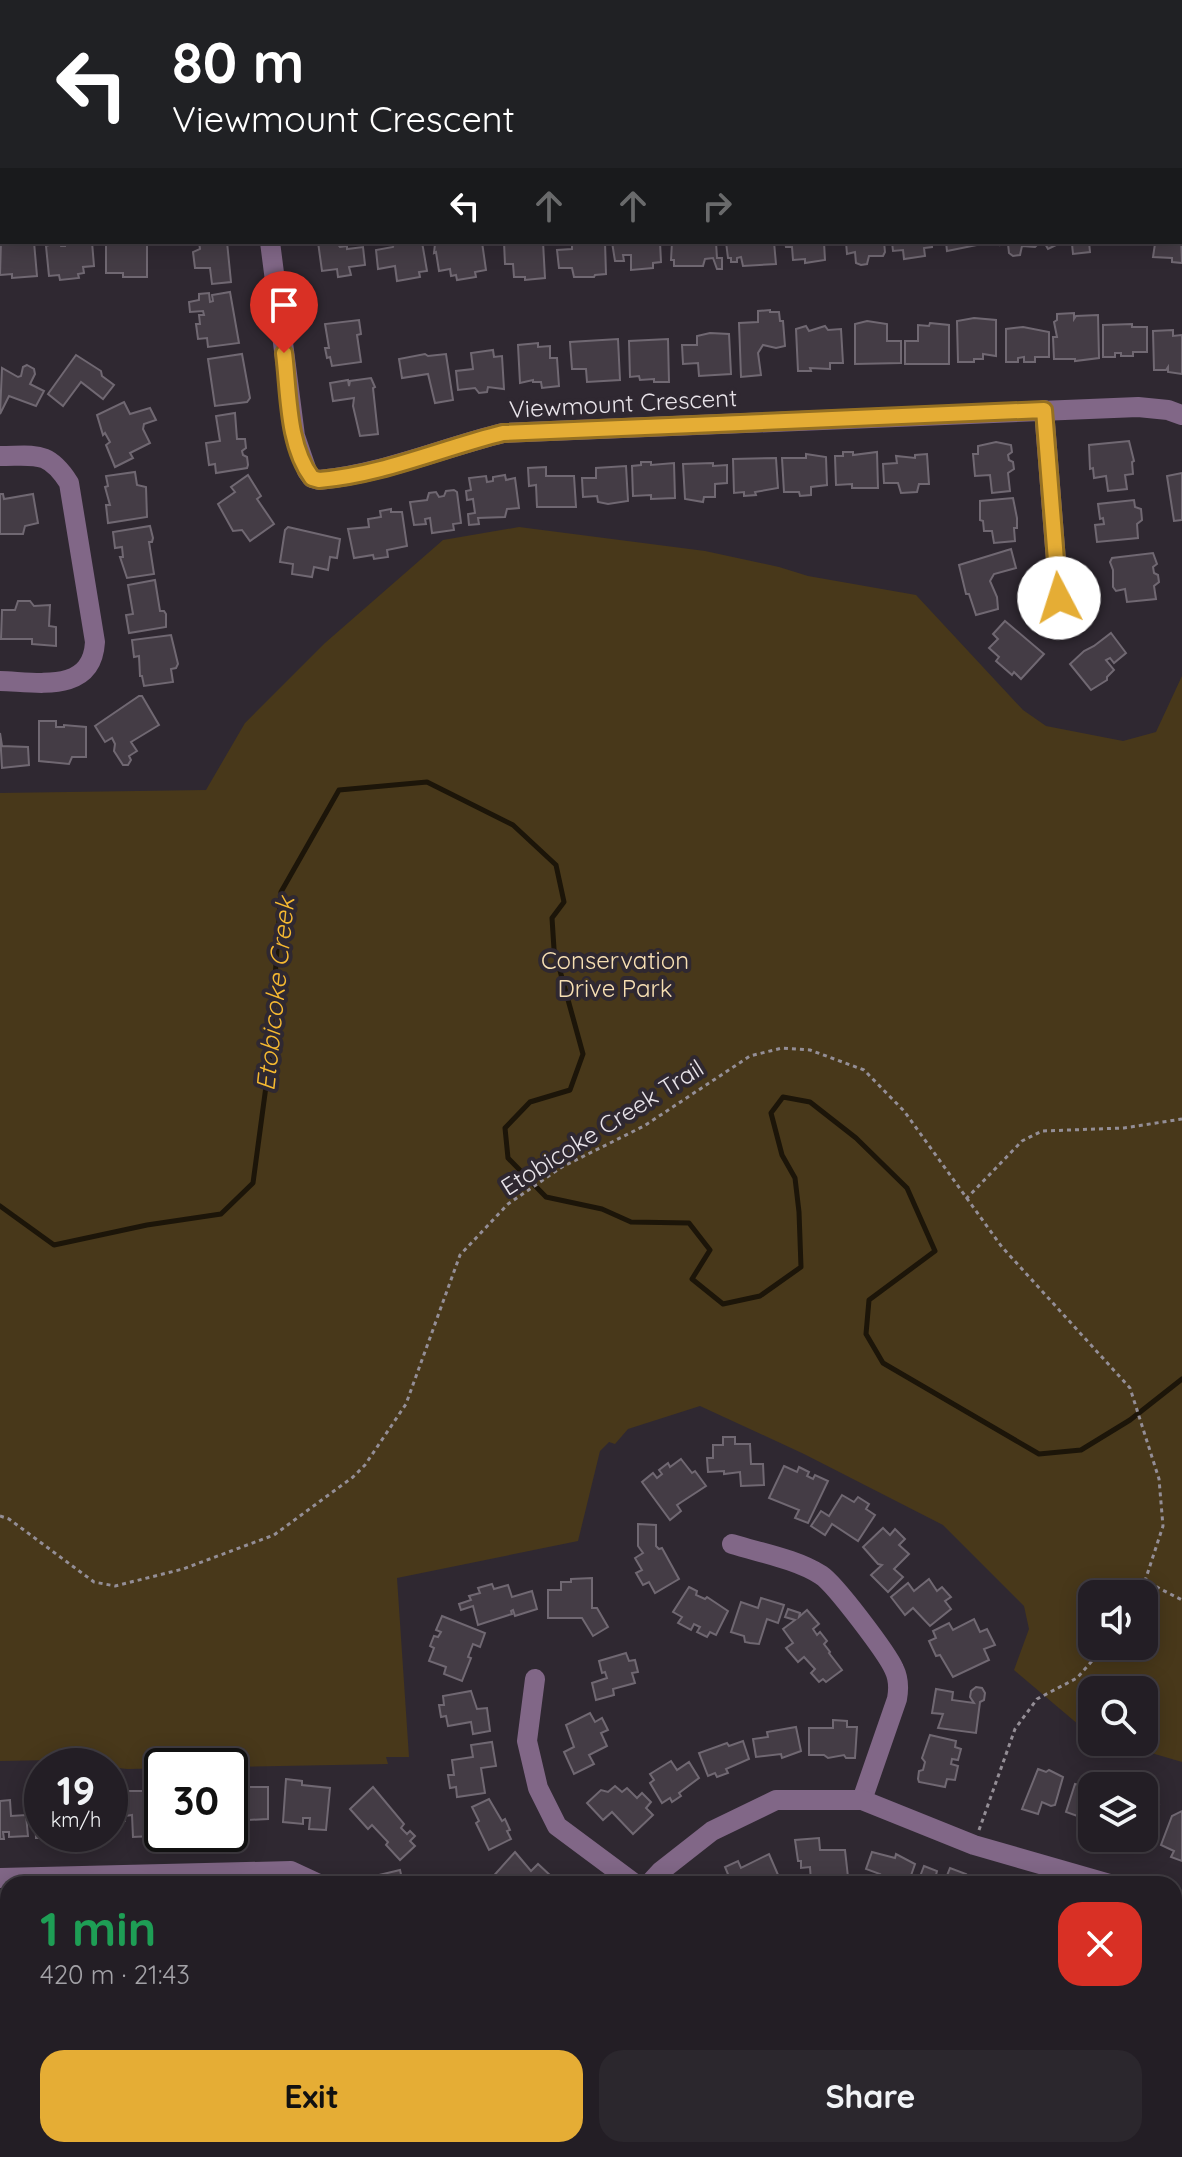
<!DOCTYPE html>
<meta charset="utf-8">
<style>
body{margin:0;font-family:Quicksand,sans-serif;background:#2b272d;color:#f1f3f6;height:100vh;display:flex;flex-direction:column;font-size:30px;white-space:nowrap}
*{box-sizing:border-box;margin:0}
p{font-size:26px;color:#a3a2a7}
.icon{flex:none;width:44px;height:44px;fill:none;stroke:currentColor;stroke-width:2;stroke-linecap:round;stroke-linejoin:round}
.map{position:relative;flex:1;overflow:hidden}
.details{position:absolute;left:0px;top:1876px;width:1182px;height:282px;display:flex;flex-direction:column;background:#231e25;border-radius:24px 24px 0 0;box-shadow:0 4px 20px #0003,0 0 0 2px #403c42}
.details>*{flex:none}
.banner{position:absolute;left:0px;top:0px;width:1182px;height:244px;box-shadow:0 4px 20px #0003,0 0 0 2px #403c42;background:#202124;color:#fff;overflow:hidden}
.controls{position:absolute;left:1078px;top:1580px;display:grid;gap:16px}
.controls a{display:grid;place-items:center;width:80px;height:80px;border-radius:16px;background:#231e25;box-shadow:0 4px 20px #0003,0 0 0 2px #403c42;font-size:40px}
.speed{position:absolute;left:24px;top:1748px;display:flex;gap:16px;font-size:40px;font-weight:700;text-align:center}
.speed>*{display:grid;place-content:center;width:104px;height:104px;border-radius:50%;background:#231e25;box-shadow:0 4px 20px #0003,0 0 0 2px #403c42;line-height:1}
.speed small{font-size:20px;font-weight:400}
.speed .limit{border:4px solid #111;border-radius:12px;background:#fff;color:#111}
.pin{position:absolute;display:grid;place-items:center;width:68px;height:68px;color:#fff;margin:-82px -34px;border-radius:50% 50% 50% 0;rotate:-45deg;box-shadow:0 0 8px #0007}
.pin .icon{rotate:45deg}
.me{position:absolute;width:88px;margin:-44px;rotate:355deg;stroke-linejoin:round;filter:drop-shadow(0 0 6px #0008)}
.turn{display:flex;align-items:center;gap:28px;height:168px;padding:0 40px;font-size:36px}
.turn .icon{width:104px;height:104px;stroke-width:2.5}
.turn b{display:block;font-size:56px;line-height:68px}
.lanes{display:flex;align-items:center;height:76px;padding:0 40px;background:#0003;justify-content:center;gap:40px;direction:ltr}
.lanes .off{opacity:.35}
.round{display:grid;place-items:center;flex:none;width:84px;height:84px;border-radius:24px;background:#2b272d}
.headline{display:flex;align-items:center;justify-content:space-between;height:136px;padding:0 40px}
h1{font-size:48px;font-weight:800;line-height:60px;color:#1e9e55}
.cta{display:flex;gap:16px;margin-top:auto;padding:16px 40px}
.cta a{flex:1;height:92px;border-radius:24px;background:#e5ad35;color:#111;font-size:32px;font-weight:800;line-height:92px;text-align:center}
.cta a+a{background:#2b272d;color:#f1f3f6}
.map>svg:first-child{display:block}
.green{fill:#48381a;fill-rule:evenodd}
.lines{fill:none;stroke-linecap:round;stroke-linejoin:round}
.stream{stroke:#1c1509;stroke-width:5}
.building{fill:#443c45;stroke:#706872;stroke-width:2}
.path{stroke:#948e96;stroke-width:3;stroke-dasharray:4 4;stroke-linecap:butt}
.minor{stroke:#816787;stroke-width:20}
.route-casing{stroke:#957022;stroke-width:20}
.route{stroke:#e5ad35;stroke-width:14}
.labels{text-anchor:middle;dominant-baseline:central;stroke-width:8;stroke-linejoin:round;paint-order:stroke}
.street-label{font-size:24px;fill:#e9e4ea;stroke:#2f2831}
.park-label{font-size:24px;fill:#f7dfb3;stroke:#2f2831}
.water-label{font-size:26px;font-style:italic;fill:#f6b931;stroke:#2f2831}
</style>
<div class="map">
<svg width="1182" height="2157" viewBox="0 0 1182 2157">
<rect width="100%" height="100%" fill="#2f2831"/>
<g class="green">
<path d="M 519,527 L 705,551 L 779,567 L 808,576 L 916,595 L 1023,710 L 1046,726 L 1123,741 L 1156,732 L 1182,676 L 1182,1762 L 1114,1742 L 1144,1742 L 1144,1690 L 1092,1690 L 1092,1736 L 1014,1670 L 1029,1629 L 1024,1606 L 943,1525 L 804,1454 L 700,1406 L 628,1429 L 615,1444 L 609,1442 L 600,1451 L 578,1541 L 397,1578 L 409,1757 L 386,1757 L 388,1764 L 127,1769 L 54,1760 L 0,1761 L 0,793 L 206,790 L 245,723 L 325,643 L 443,540 ZM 1092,1594 L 1144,1594 L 1144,1646 L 1092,1646 Z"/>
<path d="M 1174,2065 L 1182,2072 L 1182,2157 L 1122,2157 L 1123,2150 L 1174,2150 Z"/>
</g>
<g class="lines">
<path class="stream" d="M 0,1206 L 54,1245 L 147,1225 L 221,1214 L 253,1183 L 269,1064 L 281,892 L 339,790 L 427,782 L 513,825 L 556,865 L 564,902 L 552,918 L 554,949 L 583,1054 L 570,1090 L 530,1102 L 505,1128 L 508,1158 L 546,1197 L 602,1209 L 631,1222 L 689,1223 L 710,1250 L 692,1279 L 723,1304 L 760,1296 L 801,1267 L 799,1212 L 795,1178 L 782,1155 L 771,1113 L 783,1097 L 810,1102 L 856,1138 L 907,1188 L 935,1251 L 869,1300 L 866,1334 L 883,1363 L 1039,1454 L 1081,1450 L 1130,1420 L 1182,1379"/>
</g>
<g class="building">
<path d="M 1180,208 L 1182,263 L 1172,262 L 1172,258 L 1153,257 L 1155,244 L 1148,242 L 1180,242 Z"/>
<path d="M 1,241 L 34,242 L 37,276 L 12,278 L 12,274 L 0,275 Z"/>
<path d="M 49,242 L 59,242 L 61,246 L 65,246 L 65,242 L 92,242 L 94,266 L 83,267 L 84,273 L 78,274 L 79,278 L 60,280 L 59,275 L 49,276 L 46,246 L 49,245 Z"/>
<path d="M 147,242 L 147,277 L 123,277 L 123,273 L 106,273 L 106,243 Z"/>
<path d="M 199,242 L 227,242 L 231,282 L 212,284 L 210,268 L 195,268 L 193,252 L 200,249 Z"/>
<path d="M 318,242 L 336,242 L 340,247 L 347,246 L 347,249 L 363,247 L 365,265 L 349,267 L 351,275 L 338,277 L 337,269 L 322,271 Z"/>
<path d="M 394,242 L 422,242 L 427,271 L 419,272 L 420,277 L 397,281 L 395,266 L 378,269 L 376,250 L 393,247 Z"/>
<path d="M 450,242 L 463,244 L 482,242 L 486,270 L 475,272 L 476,277 L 457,280 L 456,275 L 451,276 L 450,269 L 439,271 L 436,252 L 434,253 L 435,244 Z"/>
<path d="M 504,242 L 543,242 L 545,278 L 525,280 L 525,277 L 514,277 L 513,264 L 505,264 Z"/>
<path d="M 572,242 L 605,242 L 606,274 L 595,275 L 594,277 L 574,277 L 572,268 L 559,268 L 557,250 L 572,249 Z"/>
<path d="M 612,242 L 660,242 L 661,262 L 653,263 L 653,268 L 631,270 L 631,255 L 623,255 L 624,261 L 615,261 Z"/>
<path d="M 672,242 L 716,242 L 717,258 L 722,258 L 722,269 L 717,269 L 713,258 L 705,259 L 703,266 L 674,266 L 674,260 L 671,260 Z"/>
<path d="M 726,242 L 774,242 L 776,264 L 743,266 L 741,257 L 737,258 L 737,262 L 731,262 L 731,258 L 728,258 Z"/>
<path d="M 785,242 L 824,242 L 825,260 L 805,263 L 805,259 L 793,260 L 792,247 L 786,247 Z"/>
<path d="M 846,242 L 884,242 L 885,252 L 883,256 L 869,256 L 867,264 L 861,265 L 856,263 L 855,252 L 847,254 Z"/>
<path d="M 892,242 L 932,242 L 932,247 L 924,248 L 925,256 L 904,259 L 903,250 L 893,251 Z"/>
<path d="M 946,242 L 987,242 L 987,243 L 947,251 Z"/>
<path d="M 1000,242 L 1038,242 L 1038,244 L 1035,247 L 1022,246 L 1020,255 L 1013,256 L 1009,253 L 1008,244 L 1000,245 Z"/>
<path d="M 1044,242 L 1089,242 L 1090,252 L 1073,254 L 1072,244 L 1056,245 L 1048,249 Z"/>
<path d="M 230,292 L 239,343 L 208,347 L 207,338 L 198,339 L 196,324 L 200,324 L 199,315 L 204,315 L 203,311 L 190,312 L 189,302 L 199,300 L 199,294 L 209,293 L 210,302 L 213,301 L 212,295 Z"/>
<path d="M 770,310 L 770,312 L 779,312 L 780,321 L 783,321 L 785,346 L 776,348 L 763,345 L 758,353 L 761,375 L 741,377 L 739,323 L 758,322 L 758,311 Z"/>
<path d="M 1074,313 L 1074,319 L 1076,316 L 1098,315 L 1099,358 L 1075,361 L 1075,359 L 1054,359 L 1053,337 L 1057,337 L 1054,322 L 1057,320 L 1057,314 Z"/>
<path d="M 974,318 L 996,320 L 996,356 L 983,354 L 983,359 L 974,359 L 974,362 L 958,362 L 957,321 Z"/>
<path d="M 359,320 L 361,334 L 357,335 L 361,362 L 332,366 L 330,357 L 327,358 L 325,348 L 329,348 L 325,324 Z"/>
<path d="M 867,321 L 887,324 L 887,341 L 901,341 L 901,363 L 855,364 L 855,324 Z"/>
<path d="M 930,323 L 949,325 L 949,364 L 905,364 L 905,341 L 918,341 L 918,325 L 929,326 Z"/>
<path d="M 1132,324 L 1132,327 L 1147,327 L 1147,352 L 1133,352 L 1133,356 L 1121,356 L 1121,353 L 1115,353 L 1115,357 L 1103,357 L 1103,325 Z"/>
<path d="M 806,326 L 809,331 L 825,326 L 828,330 L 841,329 L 843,363 L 830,363 L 830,369 L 810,368 L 811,371 L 798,371 L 796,329 Z"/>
<path d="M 1023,327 L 1049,332 L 1049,357 L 1035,357 L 1035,362 L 1024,362 L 1024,357 L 1018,358 L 1018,362 L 1006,362 L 1006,329 Z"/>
<path d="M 1173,330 L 1173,336 L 1182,335 L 1182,374 L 1168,372 L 1168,367 L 1166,370 L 1154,370 L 1153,331 Z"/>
<path d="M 710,333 L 729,334 L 731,374 L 699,376 L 698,363 L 683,364 L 682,345 L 697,345 L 697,336 Z"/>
<path d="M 618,339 L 620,380 L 587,382 L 586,369 L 572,369 L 570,342 Z"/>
<path d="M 668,339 L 669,382 L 654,382 L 654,379 L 640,380 L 639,376 L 630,377 L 629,341 Z"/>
<path d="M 538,343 L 538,347 L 550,346 L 550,358 L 557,358 L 559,386 L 542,388 L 541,382 L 533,382 L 533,380 L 520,383 L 518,345 Z"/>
<path d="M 493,350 L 494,357 L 502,356 L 504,389 L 488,387 L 487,392 L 479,393 L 475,388 L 458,390 L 456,371 L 473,369 L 471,353 Z"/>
<path d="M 242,354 L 250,398 L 247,402 L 215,406 L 208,359 Z"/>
<path d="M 425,354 L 428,356 L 446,354 L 453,400 L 435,403 L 428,374 L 402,378 L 399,359 Z"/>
<path d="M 76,355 L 101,371 L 102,376 L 114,385 L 103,399 L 81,382 L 63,406 L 48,394 Z"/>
<path d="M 27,365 L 34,369 L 35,374 L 30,384 L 44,391 L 36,406 L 9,396 L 0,414 L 2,368 L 18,377 L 21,376 L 23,367 Z"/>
<path d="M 371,378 L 375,387 L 373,388 L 378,434 L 360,436 L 353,406 L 354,398 L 333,401 L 330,383 L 348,380 L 349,386 L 350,381 Z"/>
<path d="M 124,402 L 130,414 L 150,408 L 156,420 L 144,424 L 143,429 L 150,443 L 130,453 L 133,458 L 115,467 L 106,445 L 110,442 L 105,433 L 103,435 L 97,415 Z"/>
<path d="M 235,413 L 237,439 L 245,439 L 246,448 L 242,451 L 243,455 L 247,457 L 248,465 L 247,468 L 216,473 L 215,464 L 209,465 L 206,443 L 220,441 L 216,416 Z"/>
<path d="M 1129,441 L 1134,461 L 1132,462 L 1133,474 L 1125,475 L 1127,489 L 1108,491 L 1106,476 L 1094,478 L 1093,468 L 1090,469 L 1089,445 Z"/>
<path d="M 996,442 L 1011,445 L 1012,452 L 1008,455 L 1009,460 L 1013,462 L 1014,469 L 1008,473 L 1010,491 L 992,493 L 990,475 L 975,476 L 973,454 L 978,454 L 978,446 Z"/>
<path d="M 843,452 L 853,452 L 853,455 L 877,452 L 878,488 L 852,488 L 852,484 L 836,485 L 835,456 L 843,456 Z"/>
<path d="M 806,454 L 826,457 L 827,485 L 811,487 L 811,495 L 800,496 L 799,492 L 784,492 L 782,458 L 806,458 Z"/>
<path d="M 927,454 L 929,484 L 919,484 L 917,492 L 901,493 L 898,483 L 884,483 L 883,464 L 897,463 L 896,456 L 915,458 L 915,455 Z"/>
<path d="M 776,458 L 778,488 L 755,492 L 756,495 L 744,496 L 744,492 L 734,493 L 733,459 Z"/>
<path d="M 641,462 L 651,462 L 651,465 L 674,463 L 675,498 L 651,499 L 651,495 L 633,496 L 632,466 L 641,465 Z"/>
<path d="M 713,463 L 713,466 L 727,465 L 727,483 L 715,484 L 715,497 L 704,497 L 703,502 L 685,499 L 683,464 Z"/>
<path d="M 626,466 L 628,501 L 608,504 L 598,502 L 597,496 L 583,497 L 582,478 L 596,478 L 596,468 Z"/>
<path d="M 546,467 L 546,476 L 574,476 L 576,507 L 537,507 L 536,485 L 529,486 L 528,468 Z"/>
<path d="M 135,472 L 137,485 L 146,487 L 147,517 L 108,523 L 106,505 L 110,505 L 105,487 L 108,486 L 106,476 Z"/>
<path d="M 1182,473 L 1182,520 L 1174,521 L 1167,476 Z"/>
<path d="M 248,475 L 261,496 L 257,499 L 274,524 L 250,541 L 242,530 L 233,531 L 218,504 L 235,492 L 231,487 Z"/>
<path d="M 505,475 L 506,480 L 515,478 L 519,508 L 507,509 L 505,517 L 478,518 L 479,524 L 469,525 L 468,514 L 475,513 L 473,499 L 467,500 L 466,491 L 471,490 L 469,478 L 486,476 L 487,482 L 493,481 L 493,477 Z"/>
<path d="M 454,490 L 457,492 L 461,523 L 453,524 L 454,530 L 432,533 L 430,518 L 425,519 L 426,524 L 414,525 L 410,502 L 427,500 L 429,493 L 436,492 L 439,497 L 444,496 L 446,491 Z"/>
<path d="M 0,494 L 3,494 L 4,499 L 33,494 L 38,523 L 25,526 L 23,534 L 0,534 Z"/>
<path d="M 1013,498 L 1017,518 L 1017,528 L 1014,528 L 1015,541 L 994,543 L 992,531 L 984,531 L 983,521 L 980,520 L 980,501 Z"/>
<path d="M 1134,500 L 1135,507 L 1141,509 L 1142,520 L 1137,524 L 1138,538 L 1097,542 L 1095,525 L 1104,524 L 1103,518 L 1100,519 L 1098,504 Z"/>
<path d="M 391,509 L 391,512 L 402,512 L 407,546 L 387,550 L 388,557 L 374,559 L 373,555 L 354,558 L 348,529 L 369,527 L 368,519 L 381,517 L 380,511 Z"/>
<path d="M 150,526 L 153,538 L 152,542 L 149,542 L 154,574 L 127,578 L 120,557 L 123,557 L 122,547 L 115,548 L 113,532 Z"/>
<path d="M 288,527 L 340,539 L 337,558 L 330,557 L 328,570 L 314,567 L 312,577 L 292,574 L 293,564 L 280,562 L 285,530 Z"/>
<path d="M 1011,549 L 1016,568 L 994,574 L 990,581 L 997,597 L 998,609 L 976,615 L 969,594 L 966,594 L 959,565 Z"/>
<path d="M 1153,553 L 1157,564 L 1153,567 L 1154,573 L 1158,575 L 1159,582 L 1154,586 L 1156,599 L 1127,602 L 1125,589 L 1116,591 L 1113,587 L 1113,570 L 1110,562 L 1112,558 Z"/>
<path d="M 155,580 L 160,611 L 164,611 L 166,614 L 166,627 L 129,633 L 126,615 L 133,614 L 128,585 Z"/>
<path d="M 18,601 L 30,601 L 34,606 L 50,605 L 49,626 L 56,627 L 56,646 L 32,644 L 32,639 L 1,639 L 2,610 L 15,610 Z"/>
<path d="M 1005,621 L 1044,654 L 1021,679 L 1014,672 L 1012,675 L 996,661 L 999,657 L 989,648 L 998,639 L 993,634 Z"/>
<path d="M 1111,633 L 1126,653 L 1114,663 L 1110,658 L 1106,660 L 1114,670 L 1107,677 L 1107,680 L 1091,690 L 1070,664 L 1084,651 L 1094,646 Z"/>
<path d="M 171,635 L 178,664 L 176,668 L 171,669 L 173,682 L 144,686 L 142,676 L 140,676 L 139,656 L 134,657 L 132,640 Z"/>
<path d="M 139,696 L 142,696 L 159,725 L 131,742 L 137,751 L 129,756 L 131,760 L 128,765 L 123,765 L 114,751 L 115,744 L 112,738 L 105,742 L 95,726 Z"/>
<path d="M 39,721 L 56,721 L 56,727 L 64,727 L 64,725 L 86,727 L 86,757 L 72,757 L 69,764 L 39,761 Z"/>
<path d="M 0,733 L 2,746 L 28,747 L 29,765 L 2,768 Z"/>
<path d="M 723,1437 L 735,1437 L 735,1444 L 750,1444 L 751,1464 L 763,1464 L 764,1485 L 741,1486 L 740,1472 L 724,1474 L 724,1471 L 708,1472 L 707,1458 L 713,1458 L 713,1445 L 723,1445 Z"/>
<path d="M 681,1459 L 692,1473 L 695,1471 L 706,1486 L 677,1505 L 681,1511 L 670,1520 L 642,1482 L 653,1473 L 657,1478 L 662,1474 L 659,1470 L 668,1463 L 670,1467 Z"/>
<path d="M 784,1466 L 797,1472 L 799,1467 L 809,1472 L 807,1476 L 813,1479 L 815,1475 L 828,1481 L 808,1523 L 795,1518 L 799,1510 L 769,1498 Z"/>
<path d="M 842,1495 L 854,1502 L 858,1497 L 869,1504 L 866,1509 L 875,1515 L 858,1541 L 832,1524 L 825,1535 L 811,1526 L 821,1511 L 829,1516 Z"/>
<path d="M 638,1524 L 656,1525 L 656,1546 L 659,1549 L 662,1548 L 679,1579 L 655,1593 L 649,1582 L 643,1585 L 636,1573 L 642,1570 L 635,1558 L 643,1553 L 638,1546 Z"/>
<path d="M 883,1528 L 890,1535 L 895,1529 L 905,1539 L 899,1545 L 909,1554 L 894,1569 L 903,1577 L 888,1592 L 871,1575 L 882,1565 L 878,1564 L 863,1547 Z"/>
<path d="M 592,1578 L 592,1608 L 597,1608 L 608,1627 L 593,1636 L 582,1618 L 548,1618 L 548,1590 L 561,1590 L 561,1582 L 571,1582 L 571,1579 Z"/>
<path d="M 929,1579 L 937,1591 L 942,1587 L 951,1597 L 945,1601 L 951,1609 L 930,1626 L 913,1608 L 905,1615 L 891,1597 L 908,1583 L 914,1591 Z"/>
<path d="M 492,1584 L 494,1589 L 508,1585 L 512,1597 L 532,1591 L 537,1609 L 515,1616 L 513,1610 L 511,1611 L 512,1614 L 478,1625 L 473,1606 L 461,1610 L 459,1604 L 471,1600 L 469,1596 L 480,1593 L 478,1588 Z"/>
<path d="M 689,1587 L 697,1591 L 696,1595 L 705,1599 L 707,1597 L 728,1611 L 716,1635 L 710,1632 L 707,1637 L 697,1632 L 700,1627 L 694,1624 L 691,1630 L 678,1623 L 682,1617 L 673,1612 Z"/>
<path d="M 761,1598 L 784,1605 L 778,1623 L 767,1619 L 759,1644 L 750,1643 L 745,1642 L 744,1636 L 731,1632 L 741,1602 L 758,1608 Z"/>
<path d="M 788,1609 L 800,1613 L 799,1617 L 807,1610 L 819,1624 L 813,1629 L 817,1635 L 820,1632 L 827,1641 L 824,1644 L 830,1652 L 829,1653 L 842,1670 L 826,1682 L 823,1679 L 819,1682 L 811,1673 L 815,1669 L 804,1657 L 798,1662 L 786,1648 L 793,1643 L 783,1629 L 795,1620 L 785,1617 Z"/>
<path d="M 442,1616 L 485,1633 L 480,1647 L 473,1644 L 468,1657 L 471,1658 L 462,1681 L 444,1674 L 446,1667 L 429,1661 L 434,1648 L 430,1646 L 434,1636 L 438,1637 L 441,1632 L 436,1630 Z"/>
<path d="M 974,1619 L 980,1632 L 987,1629 L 995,1645 L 984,1649 L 989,1660 L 953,1677 L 940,1655 L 936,1656 L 929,1641 L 936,1638 L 933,1631 L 949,1623 L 953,1630 Z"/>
<path d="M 626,1653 L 629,1661 L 635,1660 L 638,1672 L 632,1673 L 635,1683 L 613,1689 L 614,1695 L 596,1700 L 592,1683 L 607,1678 L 605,1672 L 602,1673 L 599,1661 Z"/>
<path d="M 976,1687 L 982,1688 L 985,1693 L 984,1700 L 980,1702 L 976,1733 L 938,1728 L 943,1714 L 932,1713 L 936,1689 L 953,1692 L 952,1700 L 974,1703 L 970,1697 L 971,1691 Z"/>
<path d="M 471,1691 L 477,1709 L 487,1708 L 490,1731 L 473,1734 L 471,1722 L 448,1726 L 446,1716 L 441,1717 L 439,1705 L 444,1705 L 443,1696 Z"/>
<path d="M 590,1713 L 595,1722 L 602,1718 L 608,1730 L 601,1733 L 607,1746 L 589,1755 L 594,1764 L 574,1774 L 564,1752 L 574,1747 L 566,1725 Z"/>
<path d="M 833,1720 L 847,1721 L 847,1727 L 857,1727 L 855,1758 L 846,1758 L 844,1755 L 828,1758 L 824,1755 L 809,1755 L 809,1728 L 833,1728 Z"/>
<path d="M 796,1727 L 801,1751 L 782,1758 L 781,1754 L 756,1757 L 753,1739 L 768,1737 L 767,1732 Z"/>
<path d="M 930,1735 L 956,1741 L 955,1747 L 961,1749 L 958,1760 L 952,1759 L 951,1764 L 958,1766 L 955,1780 L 947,1779 L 945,1787 L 919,1782 L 918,1779 L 919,1771 L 923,1770 L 925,1762 L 922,1758 Z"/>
<path d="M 743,1741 L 749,1759 L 726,1769 L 728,1773 L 717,1777 L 715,1773 L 708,1776 L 699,1753 L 727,1743 L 729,1746 Z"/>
<path d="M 492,1742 L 496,1766 L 481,1768 L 485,1793 L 457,1797 L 456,1787 L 450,1788 L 448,1775 L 454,1775 L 452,1760 L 473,1757 L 471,1745 Z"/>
<path d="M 671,1761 L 677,1770 L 689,1762 L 699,1778 L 679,1793 L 681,1796 L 672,1802 L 670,1798 L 662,1803 L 650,1783 L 654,1780 L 650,1774 Z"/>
<path d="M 1038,1769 L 1046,1772 L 1049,1770 L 1063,1777 L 1055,1805 L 1051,1806 L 1042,1802 L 1038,1814 L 1022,1809 Z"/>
<path d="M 286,1779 L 302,1781 L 302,1785 L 330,1788 L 326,1830 L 309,1829 L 310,1818 L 303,1818 L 303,1824 L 283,1822 Z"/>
<path d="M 230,1780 L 239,1780 L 239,1790 L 248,1790 L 248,1787 L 268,1787 L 268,1819 L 248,1820 L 248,1815 L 240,1815 L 241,1836 L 221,1837 L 221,1834 L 230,1834 Z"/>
<path d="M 1075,1784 L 1087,1787 L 1090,1784 L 1097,1786 L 1092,1786 L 1092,1832 L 1080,1828 L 1083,1818 L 1066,1812 Z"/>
<path d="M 615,1786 L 622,1792 L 627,1788 L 637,1798 L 642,1793 L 651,1802 L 646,1808 L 653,1815 L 633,1834 L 612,1812 L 603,1820 L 587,1803 L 601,1790 L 608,1792 Z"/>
<path d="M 373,1787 L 404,1824 L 401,1828 L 407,1834 L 410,1831 L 415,1836 L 410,1841 L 415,1846 L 400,1860 L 386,1845 L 388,1842 L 372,1825 L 368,1829 L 350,1809 Z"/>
<path d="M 125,1788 L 125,1791 L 152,1791 L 152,1836 L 133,1837 L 132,1815 L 125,1816 L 125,1821 L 110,1821 L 110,1789 Z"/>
<path d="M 489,1799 L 502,1821 L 505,1819 L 510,1830 L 507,1831 L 511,1839 L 489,1850 L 476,1823 L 479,1821 L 472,1807 Z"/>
<path d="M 1144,1799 L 1159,1805 L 1146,1842 L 1137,1838 L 1144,1838 Z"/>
<path d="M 10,1800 L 11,1816 L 26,1815 L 28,1836 L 9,1837 L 9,1832 L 3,1832 L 4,1839 L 0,1839 L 0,1801 Z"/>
<path d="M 1182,1811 L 1182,1861 L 1171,1857 L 1174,1851 L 1161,1845 L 1172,1816 Z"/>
<path d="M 35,1817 L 42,1817 L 42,1834 L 62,1834 L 62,1838 L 36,1838 Z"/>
<path d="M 819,1838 L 820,1850 L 845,1850 L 848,1877 L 838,1878 L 839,1884 L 826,1884 L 825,1879 L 811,1881 L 810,1867 L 801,1868 L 801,1861 L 798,1861 L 795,1840 Z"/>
<path d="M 515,1852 L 531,1871 L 538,1864 L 551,1876 L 543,1884 L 495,1884 L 490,1880 Z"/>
<path d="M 872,1852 L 895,1858 L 896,1854 L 915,1864 L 908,1884 L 876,1884 L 880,1874 L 866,1869 Z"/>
<path d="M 769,1854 L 782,1884 L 732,1884 L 725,1867 L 738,1861 L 741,1868 Z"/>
<path d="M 924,1866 L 937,1871 L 936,1875 L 946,1878 L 950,1868 L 966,1874 L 962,1884 L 914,1884 L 916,1878 L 919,1879 Z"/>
<path d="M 400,1870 L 403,1883 L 408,1882 L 408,1884 L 381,1884 L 379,1875 Z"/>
<path d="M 8,1916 L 8,1964 L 0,1966 L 0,1934 L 5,1933 L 3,1917 Z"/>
<path d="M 1174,1947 L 1182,1951 L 1182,1990 L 1177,1987 L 1181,1981 L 1174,1978 Z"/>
<path d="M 8,2017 L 8,2052 L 5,2052 L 1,2018 Z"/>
<path d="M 66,2150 L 71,2150 L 71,2153 L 122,2150 L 123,2157 L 51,2157 L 50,2153 Z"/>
<path d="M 165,2150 L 185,2150 L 186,2157 L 166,2157 Z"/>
<path d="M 222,2150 L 242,2150 L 242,2157 L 223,2157 Z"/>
<path d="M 250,2150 L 295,2150 L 296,2157 L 251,2157 Z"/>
<path d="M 305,2150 L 326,2150 L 327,2157 L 306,2157 Z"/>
<path d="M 385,2150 L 426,2150 L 419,2157 L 378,2157 Z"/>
<path d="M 535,2150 L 576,2150 L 577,2157 L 531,2157 L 535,2156 Z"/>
<path d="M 656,2150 L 706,2150 L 707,2157 L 657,2157 Z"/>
<path d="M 1057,2150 L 1091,2150 L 1091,2156 L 1057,2157 Z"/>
</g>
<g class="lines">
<g class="path">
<path d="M 966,1199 L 1022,1141 L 1042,1131 L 1124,1128 L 1182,1119"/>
<path d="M 0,1516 L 9,1519 L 94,1582 L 115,1586 L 183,1569 L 274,1535 L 353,1477 L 365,1465 L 406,1404 L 460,1255 L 508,1204 L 562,1167 L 644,1126 L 750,1056 L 782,1048 L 810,1050 L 864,1070 L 904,1111 L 1002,1247 L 1130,1388 L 1159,1479 L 1163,1526 L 1145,1581 L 1182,1600"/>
<path d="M 1138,1594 L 1145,1581"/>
<path d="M 979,1830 L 1015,1729 L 1037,1699 L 1077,1678 L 1105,1646"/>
<path d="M 367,2150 L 368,2157"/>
</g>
<g class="minor">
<path d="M 414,0 L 414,2"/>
<path d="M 1088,0 L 1088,2"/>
<path d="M 1180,158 L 1182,158"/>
<path d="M 0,197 L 2,197"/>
<path d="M 270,242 L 295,436 L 307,471 L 312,478 L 319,480 C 382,474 442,448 503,433 L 1138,407 L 1168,410 L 1182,415"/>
<path d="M 1044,410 L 1059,598"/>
<path d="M 0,456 C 36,456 48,450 69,483 L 95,642 C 92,694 38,682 0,681"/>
<path d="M 732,1544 C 761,1553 796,1559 821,1575 C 835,1584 887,1653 894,1669 C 899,1679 899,1688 897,1699 L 862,1800"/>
<path d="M 535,1679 L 527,1741 L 538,1788 L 557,1826 L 635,1884"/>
<path d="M 0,1878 L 291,1871 L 319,1884"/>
<path d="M 649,1884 L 661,1871 L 712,1831 L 776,1800 L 862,1800 L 974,1845 L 1110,1884"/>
<path d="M 1174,1905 L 1182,1909"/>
<path d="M 0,2103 L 8,2103"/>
<path d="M 605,2150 L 607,2157"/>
<path d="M 1008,2150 L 1009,2157"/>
</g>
</g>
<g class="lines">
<defs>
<path id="route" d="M 284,353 C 289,392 287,445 312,478 L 319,480 C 382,475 442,448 503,433 L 1044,410 L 1059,598"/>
</defs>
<use href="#route" class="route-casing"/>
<use href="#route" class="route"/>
</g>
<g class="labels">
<g class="street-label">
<text transform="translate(623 403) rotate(-3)">Viewmount Crescent</text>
<text transform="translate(602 1127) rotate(-32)">Etobicoke Creek Trail</text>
</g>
<g class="park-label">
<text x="615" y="960">Conservation<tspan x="615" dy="28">Drive Park</tspan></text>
</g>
<g class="water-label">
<text transform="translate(275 994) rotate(-84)">Etobicoke Creek</text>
</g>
</g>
</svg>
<div class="controls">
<a><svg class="icon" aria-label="sound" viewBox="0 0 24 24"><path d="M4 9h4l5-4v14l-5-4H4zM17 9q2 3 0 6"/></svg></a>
<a><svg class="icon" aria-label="search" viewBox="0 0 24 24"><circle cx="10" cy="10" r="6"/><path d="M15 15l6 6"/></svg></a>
<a><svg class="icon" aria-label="layers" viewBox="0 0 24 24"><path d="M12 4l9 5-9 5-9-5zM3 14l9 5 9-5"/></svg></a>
</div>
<div class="speed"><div>19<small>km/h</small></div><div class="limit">30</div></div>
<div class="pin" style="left:284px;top:353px;background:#d93025"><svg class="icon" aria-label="arrive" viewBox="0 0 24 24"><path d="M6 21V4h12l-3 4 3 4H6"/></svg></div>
<svg class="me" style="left:1059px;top:598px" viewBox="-20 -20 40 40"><circle r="19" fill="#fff"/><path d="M0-13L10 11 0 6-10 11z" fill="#e5ad35"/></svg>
<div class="banner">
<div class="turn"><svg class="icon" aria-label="left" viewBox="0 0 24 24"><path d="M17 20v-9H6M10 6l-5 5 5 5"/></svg><div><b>80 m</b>Viewmount Crescent</div></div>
<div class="lanes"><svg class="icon" aria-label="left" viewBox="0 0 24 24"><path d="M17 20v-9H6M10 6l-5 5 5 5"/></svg><svg class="icon off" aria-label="ahead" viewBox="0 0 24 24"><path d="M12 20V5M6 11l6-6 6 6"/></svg><svg class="icon off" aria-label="ahead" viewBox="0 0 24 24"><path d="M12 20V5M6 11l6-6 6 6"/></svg><svg class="icon off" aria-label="right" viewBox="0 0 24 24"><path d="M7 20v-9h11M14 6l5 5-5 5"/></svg></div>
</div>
<section class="details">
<div class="headline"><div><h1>1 min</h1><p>420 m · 21:43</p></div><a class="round" style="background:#d93025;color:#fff"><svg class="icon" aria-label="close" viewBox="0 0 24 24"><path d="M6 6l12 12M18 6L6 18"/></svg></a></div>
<div class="cta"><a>Exit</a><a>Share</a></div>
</section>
</div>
